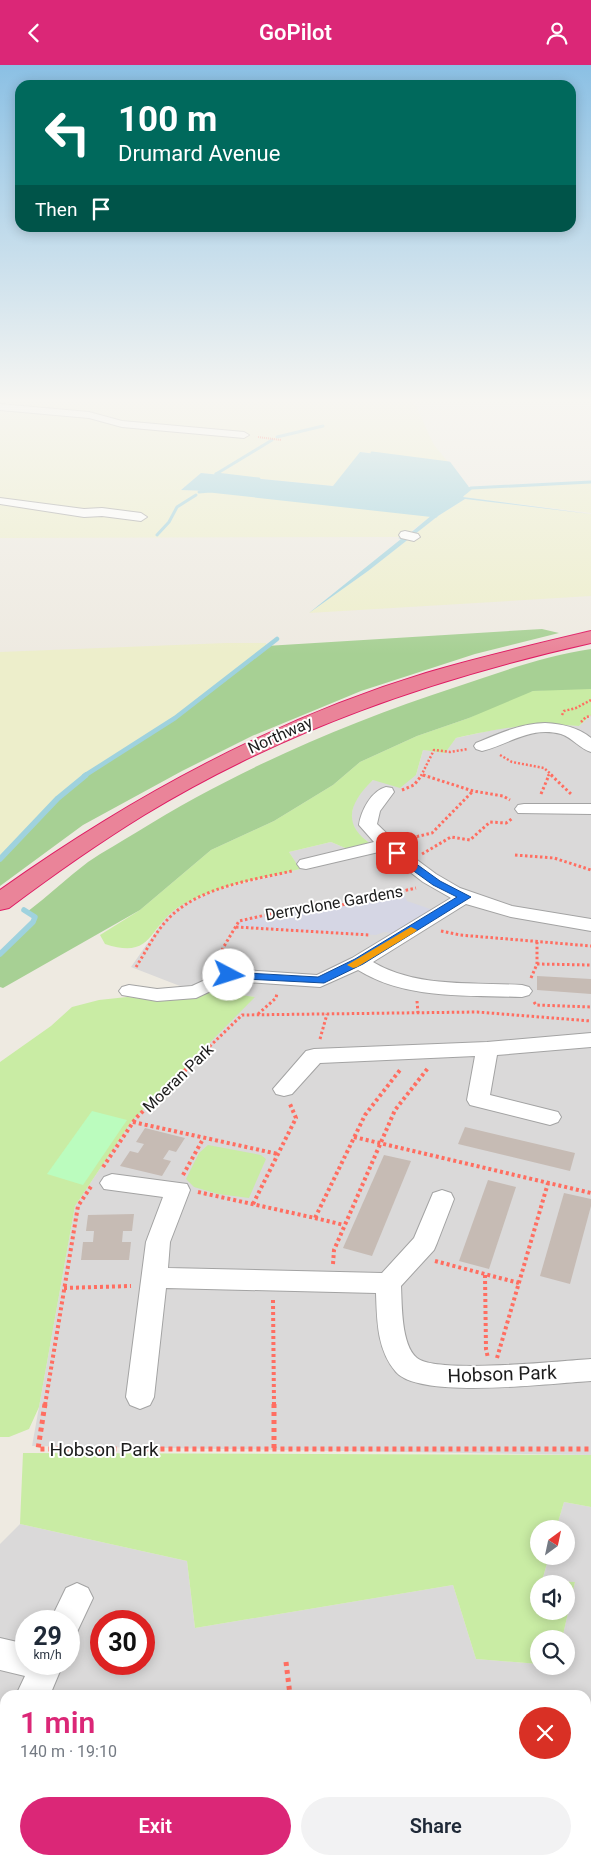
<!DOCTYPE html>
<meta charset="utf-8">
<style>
body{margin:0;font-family:Roboto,sans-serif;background:#f2f2f3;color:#1f2937;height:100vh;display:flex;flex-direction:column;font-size:19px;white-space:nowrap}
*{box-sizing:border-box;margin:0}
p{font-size:16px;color:#747a83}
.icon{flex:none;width:28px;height:28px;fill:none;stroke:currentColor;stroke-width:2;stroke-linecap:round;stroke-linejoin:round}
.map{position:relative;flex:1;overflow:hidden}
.sheet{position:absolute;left:0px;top:1625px;width:591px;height:175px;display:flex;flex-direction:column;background:#fff;border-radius:15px 15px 0 0;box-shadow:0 2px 12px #0003}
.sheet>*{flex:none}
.top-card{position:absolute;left:15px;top:15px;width:561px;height:152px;border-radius:15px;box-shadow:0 2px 12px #0003;background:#00695c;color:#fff;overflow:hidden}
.needle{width:32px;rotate:33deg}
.fabs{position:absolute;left:530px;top:1455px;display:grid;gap:10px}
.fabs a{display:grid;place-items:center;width:45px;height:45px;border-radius:50%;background:#fff;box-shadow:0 2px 12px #0003;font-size:25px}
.speed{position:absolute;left:15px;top:1545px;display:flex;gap:10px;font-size:25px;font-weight:700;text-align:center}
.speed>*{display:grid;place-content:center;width:65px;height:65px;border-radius:50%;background:#fff;box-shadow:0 2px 12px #0003;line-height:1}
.speed small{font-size:12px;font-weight:400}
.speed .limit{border:8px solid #d22;background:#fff;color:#111}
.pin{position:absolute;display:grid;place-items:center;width:42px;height:42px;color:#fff;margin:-21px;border-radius:10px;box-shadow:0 2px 8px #0006}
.me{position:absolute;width:55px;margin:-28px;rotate:95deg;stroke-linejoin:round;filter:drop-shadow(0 0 4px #0008)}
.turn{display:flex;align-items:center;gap:18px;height:105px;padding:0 20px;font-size:22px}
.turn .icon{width:65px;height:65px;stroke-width:2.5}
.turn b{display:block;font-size:35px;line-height:42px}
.then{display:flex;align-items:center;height:48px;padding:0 20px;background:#0003;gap:10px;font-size:19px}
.round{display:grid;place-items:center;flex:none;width:52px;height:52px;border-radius:26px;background:#f2f2f3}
.overview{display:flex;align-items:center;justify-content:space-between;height:85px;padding:0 20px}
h1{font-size:30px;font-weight:600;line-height:38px;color:#db2777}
.primary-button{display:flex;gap:10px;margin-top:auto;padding:10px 20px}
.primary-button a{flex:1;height:58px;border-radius:30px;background:#db2777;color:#fff;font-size:20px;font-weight:600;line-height:58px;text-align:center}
.primary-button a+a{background:#f2f2f3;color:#1f2937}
header{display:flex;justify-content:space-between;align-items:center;height:65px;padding:0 20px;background:#db2777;color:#fff;font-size:22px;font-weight:600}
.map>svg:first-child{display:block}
.residential{fill:#dad9d9;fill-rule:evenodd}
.farmland{fill:#edeecb}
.grass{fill:#c9eca4;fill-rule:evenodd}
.forest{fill:#a7d094}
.park{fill:#bbfcbe}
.plaza{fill:#d5d6e4}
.water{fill:#9fd2de}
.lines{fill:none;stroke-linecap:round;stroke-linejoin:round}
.stream-far2{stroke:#9fd2de;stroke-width:3}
.stream-far1{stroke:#9fd2de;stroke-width:4.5}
.stream{stroke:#9fd2de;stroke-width:5.5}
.building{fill:#c6bbb4}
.minor-casing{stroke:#a3a3a3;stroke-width:2}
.highway-casing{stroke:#df1b63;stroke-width:2}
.path-far4{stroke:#ff6e61;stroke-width:2;stroke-dasharray:1 1;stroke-linecap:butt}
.path-far3{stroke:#ff6e61;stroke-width:2.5;stroke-dasharray:2 2;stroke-linecap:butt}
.path-far2{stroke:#ff6e61;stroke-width:3;stroke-dasharray:2.5 2.5;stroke-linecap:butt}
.path-far1{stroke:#ff6e61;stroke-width:4;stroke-dasharray:3 3;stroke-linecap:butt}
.path{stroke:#ff6e61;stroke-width:5;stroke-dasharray:4 4;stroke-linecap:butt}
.minor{fill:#fff;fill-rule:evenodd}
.highway{fill:#ea8499;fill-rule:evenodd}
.route{fill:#1a73e8;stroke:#114b97}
.slow{fill:#f59e0b}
.labels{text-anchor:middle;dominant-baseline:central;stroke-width:4;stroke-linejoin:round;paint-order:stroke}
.street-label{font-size:16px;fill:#1c1c1c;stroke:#fff}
.near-street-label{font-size:19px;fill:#1c1c1c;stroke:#fff}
</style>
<header><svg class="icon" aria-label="back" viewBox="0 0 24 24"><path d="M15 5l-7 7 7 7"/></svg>GoPilot<svg class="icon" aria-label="person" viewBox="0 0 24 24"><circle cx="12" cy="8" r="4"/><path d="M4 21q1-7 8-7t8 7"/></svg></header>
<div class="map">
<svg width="591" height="1800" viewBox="0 0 591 1800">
<rect width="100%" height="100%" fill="#eeeae1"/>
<g class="residential">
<path d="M 591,650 L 591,1390 L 32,1381 L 75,1141 L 131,1057 L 254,932 L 180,921 L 131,902 L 167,850 L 183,839 L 216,825 L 299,804 L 289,787 L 331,777 L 350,785 L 370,778 L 359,771 L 351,756 L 353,740 L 363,724 L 373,715 L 416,710 L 423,685 L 445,687 L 456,673 L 511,661 L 548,658 L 579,661 Z"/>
<path d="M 564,1437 L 591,1442 L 591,1800 L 0,1800 L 0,1479 L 20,1459 L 187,1496 L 195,1563 L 453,1520 L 476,1594 L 539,1599 L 539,1601 L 566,1601 L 566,1574 L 562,1574 L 575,1517 L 542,1516 L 549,1491 L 566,1491 L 566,1464 L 556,1464 ZM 26,1556 L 69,1556 L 69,1599 L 26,1599 ZM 101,1556 L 144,1556 L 144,1599 L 101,1599 ZM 5,1630 L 586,1630 L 586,1795 L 5,1795 Z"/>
</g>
<g class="farmland">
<path d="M 0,337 L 414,337 L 434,380 L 449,398 L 361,387 L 334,421 L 201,408 L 181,425 L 210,426 L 433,450 L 403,472 L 0,473 L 0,437 L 30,440 L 68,448 L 104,449 L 139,453 L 142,451 L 101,446 L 79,447 L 59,444 L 47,440 L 0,434 L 0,343 L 86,351 L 114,360 L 243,372 L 245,369 L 122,357 L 94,349 L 0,340 Z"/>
<path d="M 591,417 L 591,448 L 463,432 L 471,423 L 521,422 Z"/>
<path d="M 465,434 L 591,449 L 591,531 L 309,548 L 368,506 L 438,451 Z"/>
<path d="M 226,578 L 266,578 L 266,581 L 175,653 L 92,705 L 58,733 L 0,794 L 0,587 Z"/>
</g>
<g class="grass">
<path d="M 557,624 L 591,624 L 591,650 L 579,661 C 531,657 502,663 456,673 L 445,688 L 423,685 L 416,710 L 400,723 L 373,715 C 350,737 341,759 371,779 L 350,785 L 331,777 L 289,787 L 300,804 C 261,814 217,820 182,840 C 148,859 155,896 105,879 L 100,870 L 140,845 L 211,785 L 274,756 L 333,720 L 360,697 L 417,671 L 469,653 L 513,631 L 533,626 Z"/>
<path d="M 206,925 L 255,932 L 131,1057 L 75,1141 L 39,1342 L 29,1364 L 9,1372 L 0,1372 L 0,997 L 51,961 L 72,942 L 99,935 L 127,932 L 158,934 Z"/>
<path d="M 208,1080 L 261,1090 L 266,1094 L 249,1133 L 218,1129 L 194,1122 L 186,1114 L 199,1088 Z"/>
<path d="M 23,1388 L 591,1390 L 591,1442 L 564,1437 L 556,1464 L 539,1464 L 539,1491 L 549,1491 L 542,1516 L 575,1517 L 562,1574 L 539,1574 L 539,1599 L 476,1594 L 453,1520 L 195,1563 L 187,1496 L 20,1459 ZM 539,1519 L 566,1519 L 566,1546 L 539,1546 Z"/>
</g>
<g class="forest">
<path d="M 542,564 L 559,568 L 475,589 L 361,626 L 252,671 L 182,706 L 83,760 L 0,821 L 0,794 L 58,733 L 92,705 L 175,653 L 266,581 Z"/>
<path d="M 591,584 L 591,624 L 533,626 L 469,653 L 417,671 L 360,697 L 333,720 L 274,756 L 211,785 L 140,845 L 3,923 L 0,922 L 0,889 C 9,879 32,864 35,852 L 27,847 C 48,831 67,813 88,797 C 104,786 121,777 137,767 C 236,705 346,658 456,622 C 500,607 545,591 591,584 Z"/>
</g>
<path class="park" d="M 92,1046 L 127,1055 L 83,1120 L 47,1109 Z"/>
<path class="plaza" d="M 403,827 L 407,836 L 433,845 L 396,868 L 384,867 L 376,870 L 236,862 L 239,856 L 324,837 L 337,841 Z"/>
<path class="water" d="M 360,387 L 449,398 C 457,407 460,419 471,423 L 463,432 L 591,449 L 465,434 L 438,451 L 368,506 L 309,548 L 401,474 L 398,473 L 408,470 L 432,450 L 210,426 L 181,425 L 201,408 L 333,421 Z"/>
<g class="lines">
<g class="stream-far2">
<path d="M 277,372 L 323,361"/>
<path d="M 372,388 L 449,398 L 467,422"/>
<path d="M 216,409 L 259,414"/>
<path d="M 216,409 L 272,375"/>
<path d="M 199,427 L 210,426 L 436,451"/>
<path d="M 465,428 L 471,423 L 591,417"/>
<path d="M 157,470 L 169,457 L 177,442 L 196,430"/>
</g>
<path class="stream-far1" d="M 84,711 L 175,653 L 277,574"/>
<g class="stream">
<path d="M 0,794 L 58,733 L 86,710"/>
<path d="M 0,889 L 33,857 L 35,852 L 24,845"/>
</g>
</g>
<g class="building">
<path d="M 537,911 L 591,914 L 591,929 L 537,925 Z"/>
<path d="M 465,1062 L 575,1088 L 570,1106 L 458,1079 Z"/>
<path d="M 145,1063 L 185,1073 L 176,1087 L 169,1085 L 163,1094 L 171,1096 L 162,1111 L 120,1101 L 130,1086 L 138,1088 L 144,1079 L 136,1077 Z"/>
<path d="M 384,1090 L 411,1096 L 372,1191 L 343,1183 Z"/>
<path d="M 488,1115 L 516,1122 L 489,1204 L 459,1196 Z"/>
<path d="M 564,1128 L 591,1134 L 591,1141 L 570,1219 L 540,1211 Z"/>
<path d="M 134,1149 L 132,1166 L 123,1166 L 122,1177 L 131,1177 L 129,1195 L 81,1195 L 83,1177 L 93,1177 L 94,1166 L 86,1166 L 88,1150 Z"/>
</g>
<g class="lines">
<defs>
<g id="minor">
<path d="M 0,339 L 89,347 L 122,356 L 244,367 L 249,370 L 244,373 L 122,362 L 89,353 L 0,345 Z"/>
<path d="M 0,433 L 84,444 L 102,443 L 141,448 L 147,452 L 141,456 L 102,451 L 84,452 L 0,439 Z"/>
<path d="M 405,466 L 418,469 L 420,472 L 414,476 L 401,473 L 399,470 L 401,467 Z"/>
<path d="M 545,658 C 562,659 578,662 591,673 L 591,687 C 580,684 573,673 561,669 C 530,661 510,679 482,686 L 476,684 L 474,681 L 476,678 C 500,668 520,659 545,658 Z"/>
<path d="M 386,722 L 392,723 L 394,727 L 380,746 L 377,759 L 405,786 L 436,809 L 460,823 L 512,841 L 591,854 L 591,866 L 511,852 L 466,839 L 373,897 C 416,923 473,917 522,920 L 529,922 L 532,926 L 529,930 L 522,932 C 467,930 406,935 358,905 L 320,922 L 232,916 L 196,933 L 157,936 L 122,930 L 119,926 L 122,922 L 129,920 L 157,924 L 192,921 L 229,904 L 317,910 L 352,893 L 451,833 L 423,817 L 383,786 L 306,804 L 300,803 L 297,799 L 300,795 L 374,777 L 359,760 C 361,746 371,726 386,722 Z"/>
<path d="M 524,739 L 591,739 L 591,749 L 518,748 L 515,744 L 518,740 Z"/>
<path d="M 591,968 L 591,982 L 497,990 L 490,1030 L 558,1047 L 561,1052 L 558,1057 L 550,1060 L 470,1040 L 467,1035 L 475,991 L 320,998 L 292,1029 L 284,1031 L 276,1029 L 273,1024 L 306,986 L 314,984 L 487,977 Z"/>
<path d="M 112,1109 L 187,1119 L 190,1125 L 170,1177 L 168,1203 L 382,1208 L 414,1173 L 433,1128 L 442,1125 L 451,1128 L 454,1134 L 437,1178 L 434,1185 L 401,1221 C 402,1240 401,1280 417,1293 C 436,1309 561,1296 591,1294 L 591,1316 C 553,1318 420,1335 396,1307 C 377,1285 377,1256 376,1228 L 166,1223 L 154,1332 L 150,1340 L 140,1344 L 130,1340 L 126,1332 L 146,1177 L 163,1132 L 104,1124 L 100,1118 L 104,1112 Z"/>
<path d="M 77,1518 L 88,1523 L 93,1533 L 77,1567 L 69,1570 L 69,1556 L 50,1556 L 66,1523 Z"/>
<path d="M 0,1573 L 26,1579 L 26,1599 L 63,1599 L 50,1630 L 16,1630 L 25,1611 L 0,1605 Z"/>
<path d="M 5,1705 L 5,1772 L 0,1774 L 0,1707 Z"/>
<path d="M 371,1795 L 407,1795 L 408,1800 L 372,1800 Z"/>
</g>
<path id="highway" d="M 591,566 L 591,578 C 432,614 284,665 144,750 C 97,779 53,810 9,843 L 0,845 L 0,825 C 131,732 272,655 426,608 C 480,592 536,579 591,566 Z"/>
</defs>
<use href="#minor" class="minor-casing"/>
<use href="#highway" class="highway-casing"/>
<path class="path-far4" d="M 258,372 L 281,375"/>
<g class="path-far3">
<path d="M 562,650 L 564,646 L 576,643 L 591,635"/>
<path d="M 581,657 L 586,652 L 591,651"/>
<path d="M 500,690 L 512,697 L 544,703 L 553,711"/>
<path d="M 423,710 L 427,711"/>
<path d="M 421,711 L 434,685 L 450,687 L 468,684"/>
<path d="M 548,711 L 549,709"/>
</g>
<g class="path-far2">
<path d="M 423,710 L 473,726 L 503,731 L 510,735"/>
<path d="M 551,710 L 571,729"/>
<path d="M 402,725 L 414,720 L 422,710"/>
<path d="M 541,729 L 549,710"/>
<path d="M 407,774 L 432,768 L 473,726"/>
<path d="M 422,789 L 451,772 L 470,775 L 490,757 L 506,758 L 513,753"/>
<path d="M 515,790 L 554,793 L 591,805"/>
<path d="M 236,862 L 370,870"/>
<path d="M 441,866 L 460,870 L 591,881"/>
<path d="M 220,899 L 218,896 L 223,883 L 239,856 L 324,837 L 337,841 L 416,823"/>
<path d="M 537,899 L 591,900"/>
<path d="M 136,902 C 147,885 156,865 171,851 C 201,822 252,815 292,806"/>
<path d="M 531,913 L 537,899 L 537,877"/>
<path d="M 417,936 L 418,948"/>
<path d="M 534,937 L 536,940 L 591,942"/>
<path d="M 258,949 L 276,933 L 277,928"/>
<path d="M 320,974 L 327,949"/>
<path d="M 206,985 L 242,950 L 477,947 L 591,956"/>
</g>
<g class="path-far1">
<path d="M 133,1057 L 278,1089"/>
<path d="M 354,1072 L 591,1128"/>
<path d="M 103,1102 L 136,1053 L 207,984"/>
<path d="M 183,1110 L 203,1074"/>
<path d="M 198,1127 L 315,1153 L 365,1050 L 400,1005"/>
<path d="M 253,1139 L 296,1053 L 290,1039"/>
<path d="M 315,1153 L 344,1160"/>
<path d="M 435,1196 L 519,1218"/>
<path d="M 333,1199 L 334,1185 L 395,1045 L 428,1003"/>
<path d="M 485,1210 L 486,1284 L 488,1293"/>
<path d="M 64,1223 L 131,1221"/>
<path d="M 273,1235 L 274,1340"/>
<path d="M 497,1293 L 548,1118"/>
<path d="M 45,1340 L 78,1141 L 92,1120"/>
</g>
<g class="path">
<path d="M 45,1339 L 38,1384 L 591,1384"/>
<path d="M 274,1339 L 274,1384"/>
<path d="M 286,1597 L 290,1630"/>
<path d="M 586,1658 L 591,1657"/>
<path d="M 586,1748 L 591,1748"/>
<path d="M 474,1795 L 475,1800"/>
<path d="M 266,1800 L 297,1795"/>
</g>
<use href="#minor" class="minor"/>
<use href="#highway" class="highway"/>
</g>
<linearGradient id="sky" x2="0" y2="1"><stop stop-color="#8bc0e4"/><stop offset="0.57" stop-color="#f7f6f2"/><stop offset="1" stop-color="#f7f6f2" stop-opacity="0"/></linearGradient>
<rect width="591" height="589" fill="url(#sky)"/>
<path class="route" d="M 397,785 L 440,816 L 471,832 L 363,899 L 324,918 L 225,913 L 223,910 L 229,907 L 318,912 L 355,894 L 457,832 L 433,820 L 393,791 L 393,786 Z"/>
<path class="slow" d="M 411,862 L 417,865 L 415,867 L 357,902 L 353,903 L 347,900 Z"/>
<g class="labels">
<g class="street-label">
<text transform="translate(280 670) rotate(-24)">Northway</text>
<text transform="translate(334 838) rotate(-10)">Derryclone Gardens</text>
<text transform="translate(178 1013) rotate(-44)">Moeran Park</text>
</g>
<g class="near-street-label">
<text transform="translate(502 1309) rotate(-2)">Hobson Park</text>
<text x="104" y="1384">Hobson Park</text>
</g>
</g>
</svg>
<div class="fabs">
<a><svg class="needle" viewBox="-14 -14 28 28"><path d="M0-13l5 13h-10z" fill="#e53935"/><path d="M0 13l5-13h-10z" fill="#747a83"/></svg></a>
<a><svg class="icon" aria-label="sound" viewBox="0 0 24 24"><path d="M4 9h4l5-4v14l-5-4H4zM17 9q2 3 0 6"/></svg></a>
<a><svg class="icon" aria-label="search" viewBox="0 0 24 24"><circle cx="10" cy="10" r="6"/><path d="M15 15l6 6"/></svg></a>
</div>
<div class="speed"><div>29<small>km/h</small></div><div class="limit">30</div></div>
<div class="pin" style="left:397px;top:788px;background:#d93025"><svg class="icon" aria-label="arrive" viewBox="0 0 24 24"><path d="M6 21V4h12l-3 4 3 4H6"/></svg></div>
<svg class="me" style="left:229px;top:910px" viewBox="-20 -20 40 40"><circle r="19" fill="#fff"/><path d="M0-13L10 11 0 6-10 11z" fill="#1a73e8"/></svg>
<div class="top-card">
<div class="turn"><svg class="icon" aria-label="left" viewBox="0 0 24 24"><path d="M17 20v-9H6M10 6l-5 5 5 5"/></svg><div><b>100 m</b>Drumard Avenue</div></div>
<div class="then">Then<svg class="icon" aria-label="arrive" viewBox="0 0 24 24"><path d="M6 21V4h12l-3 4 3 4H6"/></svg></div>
</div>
<section class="sheet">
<div class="overview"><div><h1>1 min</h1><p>140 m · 19:10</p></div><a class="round" style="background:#d93025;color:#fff"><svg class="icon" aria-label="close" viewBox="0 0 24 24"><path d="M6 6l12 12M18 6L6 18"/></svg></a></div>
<div class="primary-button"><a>Exit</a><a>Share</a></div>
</section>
</div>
